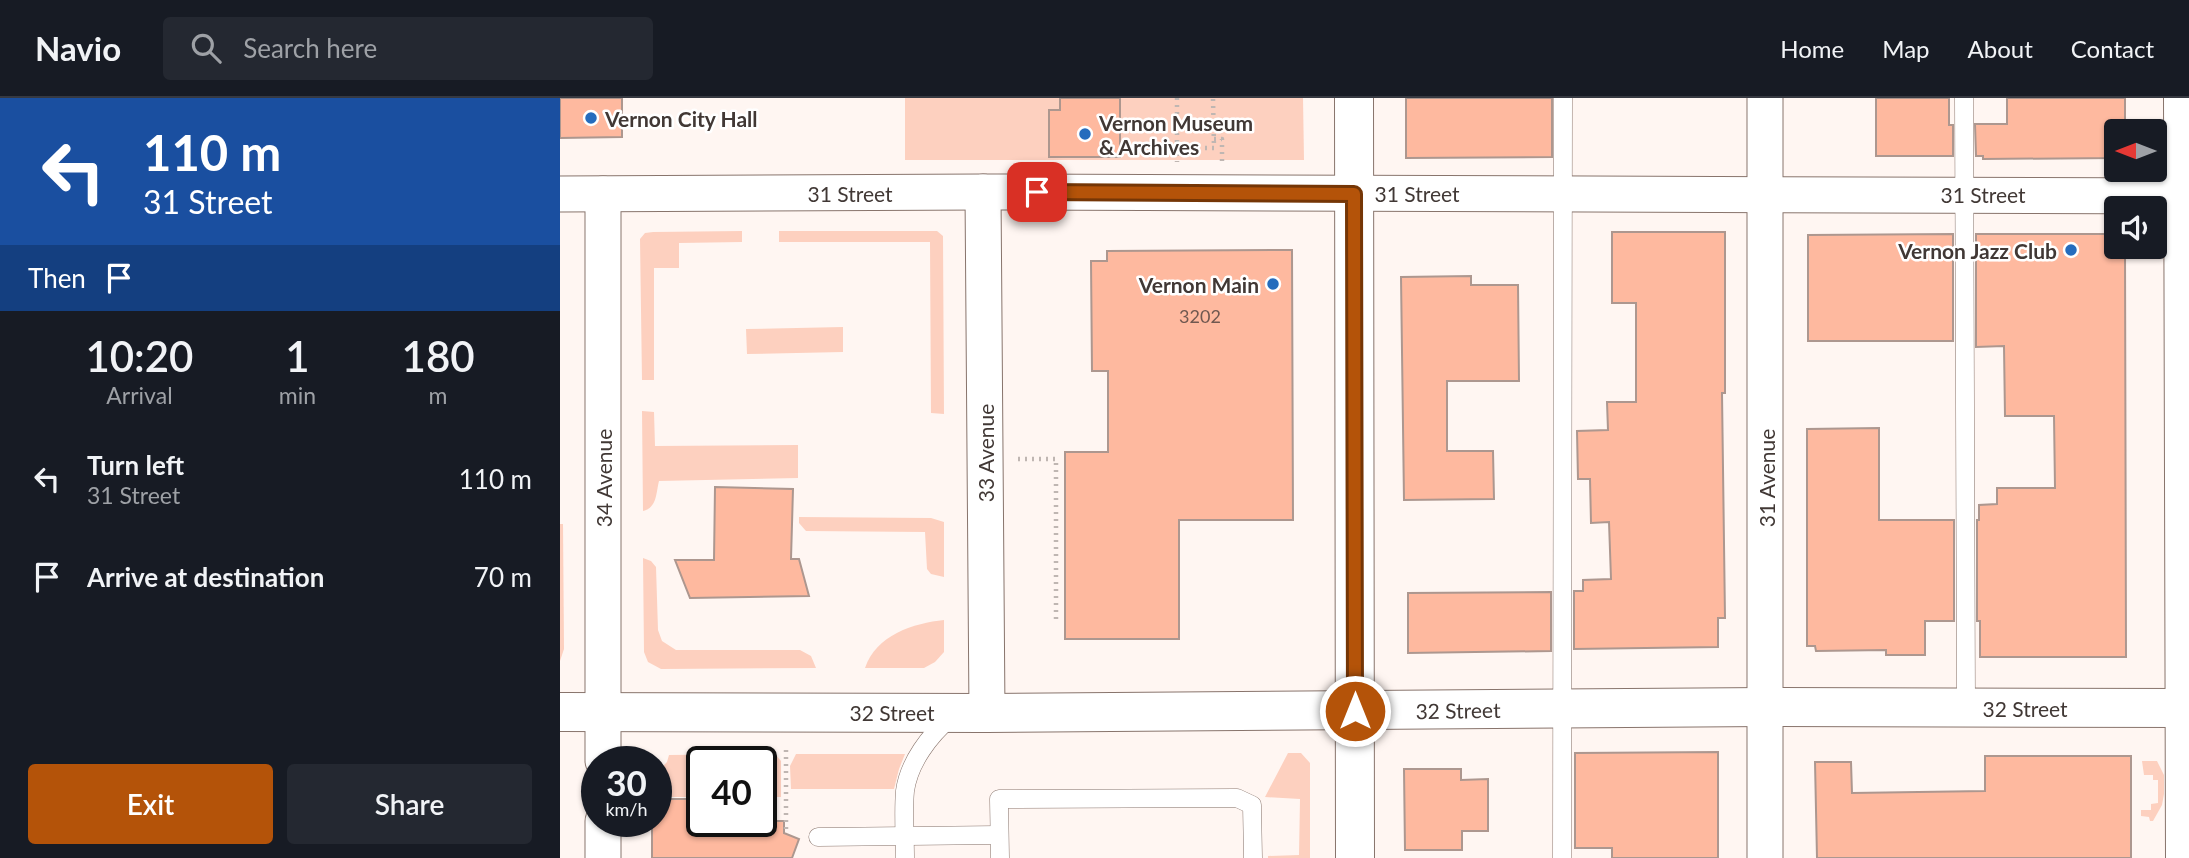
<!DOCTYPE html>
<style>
body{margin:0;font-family:Lato,sans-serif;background:#242831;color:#f1f3f6;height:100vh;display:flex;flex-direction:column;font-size:26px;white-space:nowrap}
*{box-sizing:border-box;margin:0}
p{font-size:23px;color:#9ea1a6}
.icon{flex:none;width:38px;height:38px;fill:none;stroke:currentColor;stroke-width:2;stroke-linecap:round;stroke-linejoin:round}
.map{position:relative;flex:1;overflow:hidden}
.panel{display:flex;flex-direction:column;background:#171b24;width:560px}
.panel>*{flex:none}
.banner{background:#1a4fa0;color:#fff;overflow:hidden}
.needle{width:46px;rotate:270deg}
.fabs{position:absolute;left:1544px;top:21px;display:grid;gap:14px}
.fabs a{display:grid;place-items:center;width:63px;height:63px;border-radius:7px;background:#171b24;box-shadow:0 2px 5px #0004;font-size:35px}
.speed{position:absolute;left:21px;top:648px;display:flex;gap:14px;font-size:35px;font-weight:700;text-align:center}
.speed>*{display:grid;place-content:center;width:91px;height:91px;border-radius:50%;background:#171b24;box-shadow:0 2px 5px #0004;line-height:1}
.speed small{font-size:18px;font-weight:400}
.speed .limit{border:4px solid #111;border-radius:10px;background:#fff;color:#111}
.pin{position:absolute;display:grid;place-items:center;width:60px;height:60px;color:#fff;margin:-30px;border-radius:14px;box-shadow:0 4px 10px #0006}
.me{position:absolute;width:77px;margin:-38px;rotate:0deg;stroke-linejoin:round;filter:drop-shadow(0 0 5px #0008)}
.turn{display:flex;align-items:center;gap:24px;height:147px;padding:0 28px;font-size:32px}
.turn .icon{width:91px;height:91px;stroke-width:2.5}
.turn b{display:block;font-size:49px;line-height:60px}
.then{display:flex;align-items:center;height:66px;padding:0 28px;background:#0003;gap:14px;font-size:26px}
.eta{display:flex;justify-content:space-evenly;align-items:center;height:119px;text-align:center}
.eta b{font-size:42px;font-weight:600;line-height:49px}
.button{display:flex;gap:14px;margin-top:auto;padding:14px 28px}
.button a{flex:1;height:80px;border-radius:7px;background:#b45309;color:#fff;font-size:28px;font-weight:600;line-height:80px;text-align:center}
.button a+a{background:#242831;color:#f1f3f6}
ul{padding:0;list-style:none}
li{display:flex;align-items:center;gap:21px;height:98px;padding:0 28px}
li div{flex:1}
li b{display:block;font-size:26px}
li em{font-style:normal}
header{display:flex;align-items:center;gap:42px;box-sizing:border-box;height:98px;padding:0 35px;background:#171b24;border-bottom:2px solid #363941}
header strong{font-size:33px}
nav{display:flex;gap:38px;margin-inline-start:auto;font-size:24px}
.search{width:490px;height:63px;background:#242831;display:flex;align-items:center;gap:18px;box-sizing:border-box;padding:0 24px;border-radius:7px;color:#9ea1a6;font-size:26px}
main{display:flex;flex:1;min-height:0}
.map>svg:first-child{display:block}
.green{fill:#fdd0bf}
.building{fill:#feb99f;stroke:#ad978f;stroke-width:2}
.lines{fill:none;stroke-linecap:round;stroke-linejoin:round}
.lane-casing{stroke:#88746c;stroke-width:19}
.street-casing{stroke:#88746c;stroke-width:37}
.secondary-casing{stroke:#88746c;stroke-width:40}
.highway-casing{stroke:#88746c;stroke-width:40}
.path{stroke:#bfb6b2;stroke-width:4.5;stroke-dasharray:2 5;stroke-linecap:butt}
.lane{stroke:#fff;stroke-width:18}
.street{stroke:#fff;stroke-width:35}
.secondary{stroke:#fff;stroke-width:38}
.highway{stroke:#fff;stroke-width:38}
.route-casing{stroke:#753606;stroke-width:18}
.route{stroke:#b45309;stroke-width:12}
.poi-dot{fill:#256cbd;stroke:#fff;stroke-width:2.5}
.labels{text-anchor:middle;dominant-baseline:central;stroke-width:5;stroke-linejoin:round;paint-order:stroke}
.number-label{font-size:18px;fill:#705850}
.poi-label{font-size:21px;font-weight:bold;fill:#413835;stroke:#fff;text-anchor:start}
.street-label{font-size:21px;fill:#413835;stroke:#fff}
</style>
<header>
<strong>Navio</strong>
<div class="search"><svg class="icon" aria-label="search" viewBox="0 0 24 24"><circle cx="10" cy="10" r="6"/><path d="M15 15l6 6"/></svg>Search here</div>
<nav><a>Home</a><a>Map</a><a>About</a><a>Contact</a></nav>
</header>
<main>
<section class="panel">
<div class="banner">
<div class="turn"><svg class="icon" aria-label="left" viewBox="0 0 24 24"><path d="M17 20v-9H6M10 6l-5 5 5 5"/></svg><div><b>110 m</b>31 Street</div></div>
<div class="then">Then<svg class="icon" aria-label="arrive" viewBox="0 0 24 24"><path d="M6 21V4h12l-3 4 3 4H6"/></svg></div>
</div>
<div class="eta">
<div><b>10:20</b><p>Arrival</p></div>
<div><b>1</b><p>min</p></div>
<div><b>180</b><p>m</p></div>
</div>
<ul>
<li><svg class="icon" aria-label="left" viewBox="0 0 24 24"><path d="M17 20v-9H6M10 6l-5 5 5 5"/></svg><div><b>Turn left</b><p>31 Street</p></div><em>110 m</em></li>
<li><svg class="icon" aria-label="arrive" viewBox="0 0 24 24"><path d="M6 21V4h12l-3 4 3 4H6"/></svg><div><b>Arrive at destination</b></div><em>70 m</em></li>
</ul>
<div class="button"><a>Exit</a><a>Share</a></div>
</section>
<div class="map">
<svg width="1629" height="760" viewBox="0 0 1629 760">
<rect width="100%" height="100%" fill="#fff6f2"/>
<g class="green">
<path d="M 345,0 L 743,0 L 744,62 L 345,62 Z"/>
<path d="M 182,133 L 182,144 L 119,145 L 119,170 L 94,170 L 94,282 L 82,282 L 80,141 L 85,135 L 93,134 Z"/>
<path d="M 219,133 L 377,133 L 383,138 L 384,316 L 371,315 L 370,144 L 219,144 Z"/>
<path d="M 283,229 L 283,254 L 187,256 L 186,231 Z"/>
<path d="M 82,313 L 94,314 L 95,348 L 238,347 L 238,380 L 99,383 C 96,395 97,410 83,413 Z"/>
<path d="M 239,419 L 371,420 L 384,424 L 384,479 L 371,476 L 367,471 L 365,434 L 246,433 L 239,425 Z"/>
<path d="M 0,426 L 3,426 L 4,551 L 0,563 Z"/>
<path d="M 83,460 L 91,463 L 96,469 L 98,532 L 102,543 L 116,552 L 240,552 L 251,558 L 256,570 L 101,571 L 88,564 L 84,554 Z"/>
<path d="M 384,522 L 384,554 L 375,564 L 364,570 L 305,570 C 316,537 354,525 384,522 Z"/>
<path d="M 728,655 L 741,655 L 750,665 L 750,760 L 708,760 L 708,758 L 739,757 L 740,701 L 705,699 Z"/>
<path d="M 215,656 L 221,663 L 221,699 L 201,699 L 201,663 L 142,663 L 142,699 L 96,699 L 96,675 L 107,664 L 109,657 Z"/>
<path d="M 236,656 L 345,656 L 339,671 L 334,691 L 231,691 L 230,668 Z"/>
<path d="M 1582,663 L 1597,663 L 1604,677 L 1604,696 L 1602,707 L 1593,723 L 1590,723 L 1589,719 L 1581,718 L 1581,712 L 1591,712 L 1591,706 L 1598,705 L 1598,682 L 1593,682 L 1593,677 L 1584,677 Z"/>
</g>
<g class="building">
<path d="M 0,0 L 62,0 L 62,39 L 0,40 Z"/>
<path d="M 500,0 L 560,0 L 560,59 L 489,59 L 489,12 L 500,12 Z"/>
<path d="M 846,0 L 992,0 L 992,59 L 846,60 Z"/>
<path d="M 1316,0 L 1389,0 L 1389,27 L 1393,27 L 1393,58 L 1316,58 Z"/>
<path d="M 1447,0 L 1565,0 L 1565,33 L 1556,33 L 1556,60 L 1423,61 L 1423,58 L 1416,58 L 1415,26 L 1447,26 Z"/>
<path d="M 1052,134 L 1165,134 L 1165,295 L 1162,295 L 1165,520 L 1158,520 L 1158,549 L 1014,551 L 1014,493 L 1023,493 L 1023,482 L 1051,481 L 1049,424 L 1031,425 L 1030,381 L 1018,381 L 1017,333 L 1048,332 L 1047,304 L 1076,304 L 1076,205 L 1052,205 Z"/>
<path d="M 1393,136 L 1393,243 L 1248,243 L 1248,137 Z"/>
<path d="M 1416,136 L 1556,136 L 1556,149 L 1565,149 L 1566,559 L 1420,559 L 1420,523 L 1417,523 L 1417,422 L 1419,422 L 1419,407 L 1437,406 L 1437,390 L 1495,390 L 1494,318 L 1445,318 L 1444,248 L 1416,249 Z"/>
<path d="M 732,152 L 733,422 L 619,422 L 619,541 L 505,541 L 505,354 L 548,354 L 548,273 L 532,273 L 531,163 L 547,163 L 547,153 Z"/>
<path d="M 911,178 L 911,187 L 958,187 L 959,283 L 887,283 L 887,353 L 933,353 L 934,401 L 844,402 L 841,179 Z"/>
<path d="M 1319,330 L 1319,422 L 1394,422 L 1394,523 L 1365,523 L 1365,557 L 1326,557 L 1326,552 L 1256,553 L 1255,548 L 1247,548 L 1247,331 Z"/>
<path d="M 155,389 L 233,391 L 231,461 L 239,461 L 249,498 L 130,500 L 115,462 L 154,462 Z"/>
<path d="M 991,494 L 991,553 L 848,555 L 848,495 Z"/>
<path d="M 1158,654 L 1158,760 L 1052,760 L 1052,750 L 1015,750 L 1015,655 Z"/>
<path d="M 1425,658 L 1571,658 L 1571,760 L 1257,760 L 1255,664 L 1291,664 L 1292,695 L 1425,693 Z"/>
<path d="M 844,671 L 901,671 L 901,682 L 928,681 L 928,733 L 902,733 L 902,752 L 845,752 Z"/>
<path d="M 96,701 L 142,701 L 142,723 L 224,723 L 224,735 L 239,741 L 232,760 L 92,760 L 92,723 L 96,723 Z"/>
</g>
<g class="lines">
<defs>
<g id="lane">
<path d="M 1404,0 L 1406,610"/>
<path d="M 258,739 L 439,737"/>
<path d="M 345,760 C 345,738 343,715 345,693 C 349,664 370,637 391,619"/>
<path d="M 440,760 L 439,701 L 677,700 L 692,707 L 693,760"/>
<path d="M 1002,760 L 1003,0"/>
</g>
<g id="street">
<path d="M 1205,0 L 1205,760"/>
<path d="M 423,94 L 427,615"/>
<path d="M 0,96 L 423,94 L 1629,98"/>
<path d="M 43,96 L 43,663"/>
<path d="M 43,723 L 43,760"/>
</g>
<g id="secondary">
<path d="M 794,0 L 795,760"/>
<path d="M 1623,0 L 1625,760"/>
</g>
<path id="highway" d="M 0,614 L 427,615 L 1206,609 L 1629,610"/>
</defs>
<use href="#lane" class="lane-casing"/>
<use href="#street" class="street-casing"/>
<use href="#secondary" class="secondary-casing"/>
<use href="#highway" class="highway-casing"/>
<g class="path">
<path d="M 617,0 L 617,64"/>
<path d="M 654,41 L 662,41 L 662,63"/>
<path d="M 617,50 L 654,50 L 653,0"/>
<path d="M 458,361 L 496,361 L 496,522"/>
<path d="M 226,652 L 226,731"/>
</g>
<use href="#lane" class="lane"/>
<use href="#street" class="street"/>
<use href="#secondary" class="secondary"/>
<use href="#highway" class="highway"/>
</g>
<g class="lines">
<defs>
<path id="route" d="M 477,94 L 794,96 L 795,613"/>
</defs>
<use href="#route" class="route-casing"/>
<use href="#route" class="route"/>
</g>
<g class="poi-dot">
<circle cx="31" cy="20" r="7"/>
<circle cx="525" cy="36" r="7"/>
<circle cx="1511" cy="152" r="7"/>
<circle cx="713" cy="186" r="7"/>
</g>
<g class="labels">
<g class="number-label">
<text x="640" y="218">3202</text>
</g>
<g class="poi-label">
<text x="45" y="20">Vernon City Hall</text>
<text x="539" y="24">Vernon Museum<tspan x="539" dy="24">&amp; Archives</tspan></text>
<text x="1497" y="152" text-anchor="end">Vernon Jazz Club</text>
<text x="699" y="186" text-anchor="end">Vernon Main</text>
</g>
<g class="street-label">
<text x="290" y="95">31 Street</text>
<text x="857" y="95">31 Street</text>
<text x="1423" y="96">31 Street</text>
<text transform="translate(425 355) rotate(-90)">33 Avenue</text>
<text transform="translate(43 380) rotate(-90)">34 Avenue</text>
<text transform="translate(1206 380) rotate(-90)">31 Avenue</text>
<text x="1465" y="610">32 Street</text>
<text transform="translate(898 612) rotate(-1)">32 Street</text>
<text x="332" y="614">32 Street</text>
</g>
</g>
</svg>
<div class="fabs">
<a><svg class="needle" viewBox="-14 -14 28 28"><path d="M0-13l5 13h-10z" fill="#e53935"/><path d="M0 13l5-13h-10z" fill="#9ea1a6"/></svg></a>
<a><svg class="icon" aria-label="sound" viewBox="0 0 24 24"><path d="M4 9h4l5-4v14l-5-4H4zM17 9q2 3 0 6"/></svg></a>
</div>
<div class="speed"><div>30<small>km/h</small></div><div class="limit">40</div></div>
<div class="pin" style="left:477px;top:94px;background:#d93025"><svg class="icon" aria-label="arrive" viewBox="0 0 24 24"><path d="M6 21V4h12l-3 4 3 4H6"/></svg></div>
<svg class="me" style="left:795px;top:613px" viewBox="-20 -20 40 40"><circle r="17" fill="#b45309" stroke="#fff" stroke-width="3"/><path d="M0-11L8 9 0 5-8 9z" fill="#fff"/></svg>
</div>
</main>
